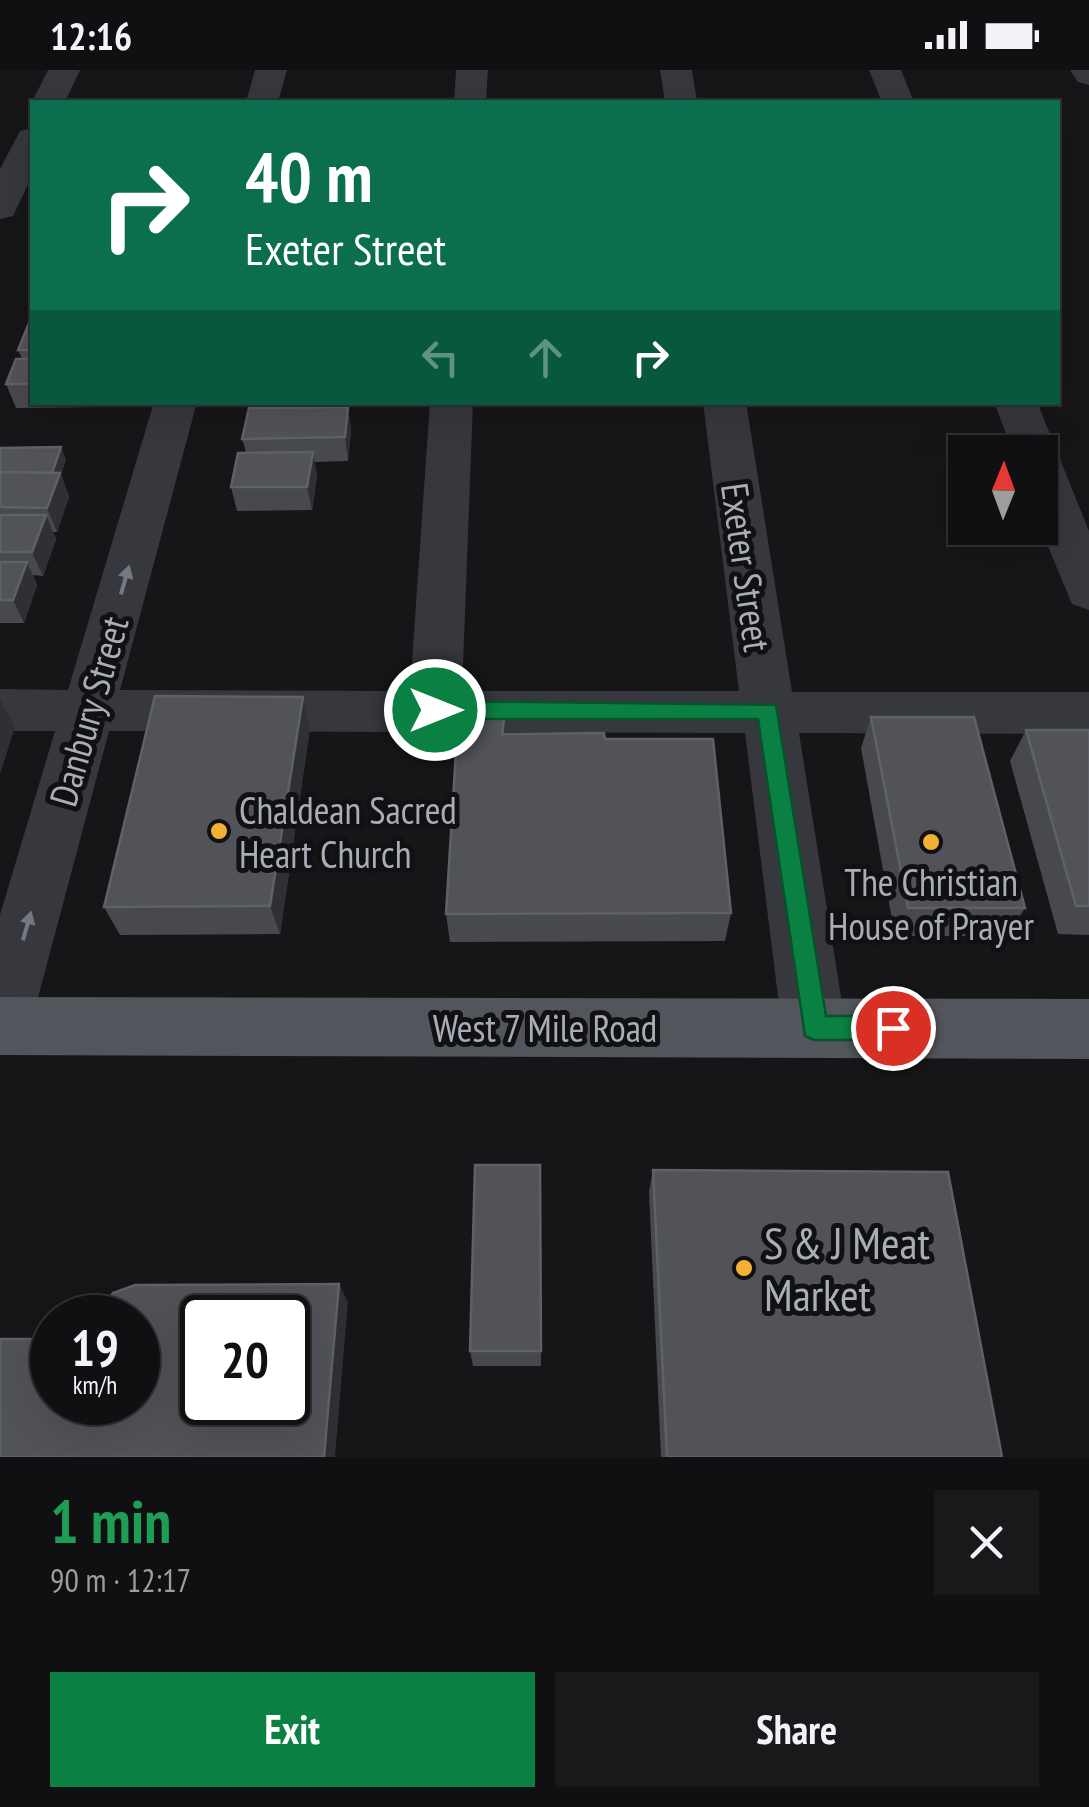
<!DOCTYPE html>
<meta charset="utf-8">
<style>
body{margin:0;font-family:"PT Sans Narrow",sans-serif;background:#19191b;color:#f1f3f6;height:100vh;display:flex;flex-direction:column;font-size:38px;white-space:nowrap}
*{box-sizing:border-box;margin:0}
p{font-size:32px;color:#9c9d9f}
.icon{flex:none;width:55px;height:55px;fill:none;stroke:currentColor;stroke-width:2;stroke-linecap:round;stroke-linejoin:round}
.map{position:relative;height:1387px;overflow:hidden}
.details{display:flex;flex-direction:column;background:#101012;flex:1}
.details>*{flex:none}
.guide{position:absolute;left:30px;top:30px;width:1030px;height:305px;border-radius:0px;box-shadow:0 10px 40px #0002,0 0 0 2px #303032;background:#0b6e4f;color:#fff;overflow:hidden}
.needle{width:65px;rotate:1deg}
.buttons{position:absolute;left:948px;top:365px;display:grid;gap:20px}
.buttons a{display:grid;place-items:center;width:110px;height:110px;border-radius:0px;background:#101012;box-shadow:0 10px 40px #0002,0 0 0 2px #303032;font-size:50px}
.speed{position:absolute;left:30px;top:1225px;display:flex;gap:20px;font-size:50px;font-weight:700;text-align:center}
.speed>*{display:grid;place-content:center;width:130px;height:130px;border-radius:50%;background:#101012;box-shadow:0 10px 40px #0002,0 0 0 2px #303032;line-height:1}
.speed small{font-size:25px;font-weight:400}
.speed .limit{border:5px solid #111;border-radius:15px;background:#fff;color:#111}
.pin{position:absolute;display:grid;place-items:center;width:85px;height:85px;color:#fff;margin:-42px;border:5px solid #fff;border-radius:50%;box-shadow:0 2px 10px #0007}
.me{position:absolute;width:110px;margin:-55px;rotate:90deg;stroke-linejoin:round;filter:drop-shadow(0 0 8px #0008)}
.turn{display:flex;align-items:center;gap:35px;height:210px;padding:0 50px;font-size:45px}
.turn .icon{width:130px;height:130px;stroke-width:2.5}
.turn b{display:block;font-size:70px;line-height:85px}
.lanes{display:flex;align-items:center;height:95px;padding:0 50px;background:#0003;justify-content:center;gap:50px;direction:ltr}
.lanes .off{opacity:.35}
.round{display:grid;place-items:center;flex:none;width:105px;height:105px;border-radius:0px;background:#19191b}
.headline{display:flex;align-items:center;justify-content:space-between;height:170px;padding:0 50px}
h1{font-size:60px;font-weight:700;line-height:75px;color:#1e9e55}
.action{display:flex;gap:20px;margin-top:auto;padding:20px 50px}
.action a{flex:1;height:115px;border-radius:0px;background:#0b8043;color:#fff;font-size:40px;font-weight:700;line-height:115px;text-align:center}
.action a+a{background:#19191b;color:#f1f3f6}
.status{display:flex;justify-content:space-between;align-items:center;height:70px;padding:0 50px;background:#101012;direction:ltr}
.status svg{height:28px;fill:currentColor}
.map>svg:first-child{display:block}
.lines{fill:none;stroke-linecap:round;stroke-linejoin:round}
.minor{fill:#37383d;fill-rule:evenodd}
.major{fill:#53555c;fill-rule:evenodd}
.wall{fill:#47494d}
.shaded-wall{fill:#2f3033}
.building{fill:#525359;stroke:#5f6168;stroke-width:2.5;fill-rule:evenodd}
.oneway{fill:#757881}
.route{fill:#0b8043;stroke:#07532c;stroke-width:2.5}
.poi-dot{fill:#f2b134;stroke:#111113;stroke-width:4}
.labels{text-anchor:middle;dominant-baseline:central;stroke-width:10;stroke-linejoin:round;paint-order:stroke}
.street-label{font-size:38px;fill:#a8adb8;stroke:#111113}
.poi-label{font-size:38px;fill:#a8adb8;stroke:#111113;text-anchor:start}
.near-poi-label{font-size:45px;fill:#a8adb8;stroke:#111113;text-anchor:start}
</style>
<div class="status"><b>12:16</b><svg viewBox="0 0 49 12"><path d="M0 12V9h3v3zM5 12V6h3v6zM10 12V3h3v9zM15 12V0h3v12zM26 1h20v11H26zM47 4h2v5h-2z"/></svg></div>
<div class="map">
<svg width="1089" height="1387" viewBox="0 0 1089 1387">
<rect width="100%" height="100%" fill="#161618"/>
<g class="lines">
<g class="minor">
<path d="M 48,0 L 80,0 L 65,32 L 32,32 Z"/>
<path d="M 255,0 L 287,0 L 278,32 L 246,32 Z"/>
<path d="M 456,0 L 488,0 L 486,32 L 454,32 Z"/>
<path d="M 660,0 L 692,0 L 697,32 L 665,32 Z"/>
<path d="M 869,0 L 901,0 L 914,32 L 882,32 Z"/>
<path d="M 1070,0 L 1089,0 L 1089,15 L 1078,12 Z"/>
<path d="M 32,58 L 32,106 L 13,146 L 0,149 L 0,99 L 20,61 Z"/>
<path d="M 154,332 L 197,332 L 120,620 L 410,621 L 430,332 L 473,332 L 462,621 L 739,621 L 703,332 L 746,332 L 792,622 L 1089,622 L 1089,664 L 799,663 L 846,958 L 837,979 L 814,988 L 791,979 L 782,958 L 745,663 L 109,661 L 32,950 L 22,971 L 0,979 L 0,845 L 55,661 L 0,661 L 0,619 L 68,620 Z"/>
<path d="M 994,332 L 1037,332 L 1089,461 L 1089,540 L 1072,534 L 1040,457 L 1040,382 L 1013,382 Z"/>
</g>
<path class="major" d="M 0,927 L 1089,929 L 1089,989 L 0,985 Z"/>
</g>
<g class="wall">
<path d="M 32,253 L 32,332 L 101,332 L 99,337 L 16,338 L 6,314 L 22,289 L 18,280 Z"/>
<path d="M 258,332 L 347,332 L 346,337 L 348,337 L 351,360 L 348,391 L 314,392 L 317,406 L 312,440 L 237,441 L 231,417 L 246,382 L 242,369 L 259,338 Z"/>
<path d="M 61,377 L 66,390 L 61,404 L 69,427 L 57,462 L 53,462 L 56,469 L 43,506 L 33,505 L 37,515 L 24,553 L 0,553 L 0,378 Z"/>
<path d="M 871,647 L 1025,838 L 1008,866 L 895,866 L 861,678 Z"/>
<path d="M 504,649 L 504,664 L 605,669 L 731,843 L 725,871 L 450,872 L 446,844 Z"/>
<path d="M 310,658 L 280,864 L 120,865 L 104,837 Z"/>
<path d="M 1026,660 L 1089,660 L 1089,865 L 1058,864 L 1010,691 Z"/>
<path d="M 540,1095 L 541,1296 L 473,1296 L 470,1281 Z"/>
<path d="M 653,1100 L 1002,1387 L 661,1387 L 649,1122 Z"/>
</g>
<g class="shaded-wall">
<path d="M 348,337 L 351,360 L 348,391 L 345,367 Z"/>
<path d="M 61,377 L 66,390 L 61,404 L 69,427 L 57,462 L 47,438 L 51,406 Z"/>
<path d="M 313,382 L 317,406 L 312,440 L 307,417 Z"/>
<path d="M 46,445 L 56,469 L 43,506 L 32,482 Z"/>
<path d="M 27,492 L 37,515 L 24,553 L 13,530 Z"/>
<path d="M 303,627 L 310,658 L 280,864 L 270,836 Z"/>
<path d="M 0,629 L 15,657 L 0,704 Z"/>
<path d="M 339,1214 L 348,1232 L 335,1387 L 324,1387 Z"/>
</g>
<g class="building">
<path d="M 29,253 L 32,253 L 32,280 L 18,280 Z"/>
<path d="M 16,289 L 32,289 L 32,314 L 6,314 Z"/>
<path d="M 348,337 L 345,367 L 242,369 L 249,338 Z"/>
<path d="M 61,377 L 52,403 L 0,402 L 0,378 Z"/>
<path d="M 313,382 L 307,417 L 231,417 L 238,383 Z"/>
<path d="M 0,402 L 60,403 L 47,438 L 0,437 Z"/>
<path d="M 0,445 L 46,445 L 32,482 L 0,482 Z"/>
<path d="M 0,492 L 27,492 L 13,530 L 0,530 Z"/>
<path d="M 155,626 L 303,627 L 270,836 L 104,837 Z"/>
<path d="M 871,647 L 974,647 L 1025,838 L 908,838 Z"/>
<path d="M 458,649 L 504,649 L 502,664 L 604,663 L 605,669 L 713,669 L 731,843 L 446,844 Z"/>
<path d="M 1026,660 L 1089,660 L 1089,836 L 1076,836 Z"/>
<path d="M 475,1095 L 540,1095 L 541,1281 L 470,1281 Z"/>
<path d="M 653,1100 L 948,1102 L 1002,1387 L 667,1387 Z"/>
<path d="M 339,1214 L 324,1387 L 0,1387 L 0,1269 L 52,1269 L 52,1332 L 138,1332 L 138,1248 L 100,1248 L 102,1240 L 113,1223 L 135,1215 ZM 202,1248 L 288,1248 L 288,1332 L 202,1332 Z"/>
</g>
<defs><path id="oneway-solid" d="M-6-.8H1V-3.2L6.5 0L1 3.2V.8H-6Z" transform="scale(2.5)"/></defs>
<g class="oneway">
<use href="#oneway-solid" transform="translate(125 510) rotate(-74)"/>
<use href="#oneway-solid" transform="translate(27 856) rotate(-74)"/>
</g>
<path class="route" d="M 435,631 L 776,635 L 826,946 L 893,946 L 902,950 L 906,958 L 902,967 L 893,970 L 814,970 L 805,966 L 758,649 L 435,649 L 424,640 Z"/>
<g class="poi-dot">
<circle cx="219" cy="761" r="10"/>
<circle cx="931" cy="772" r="10"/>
<circle cx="744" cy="1198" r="10"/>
</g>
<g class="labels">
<g class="street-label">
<text transform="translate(747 497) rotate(82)">Exeter Street</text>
<text transform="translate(88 641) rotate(-74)">Danbury Street</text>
<text x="545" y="957">West 7 Mile Road</text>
</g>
<g class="poi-label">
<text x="239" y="739">Chaldean Sacred<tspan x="239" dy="44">Heart Church</tspan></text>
<text x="931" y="811" text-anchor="middle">The Christian<tspan x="931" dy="44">House of Prayer</tspan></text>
</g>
<g class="near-poi-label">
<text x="764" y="1172">S &amp; J Meat<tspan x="764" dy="52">Market</tspan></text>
</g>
</g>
</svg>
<div class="buttons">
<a><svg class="needle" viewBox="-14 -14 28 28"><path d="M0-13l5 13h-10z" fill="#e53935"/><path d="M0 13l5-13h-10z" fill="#9c9d9f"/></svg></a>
</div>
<div class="speed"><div>19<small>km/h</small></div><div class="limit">20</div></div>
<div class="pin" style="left:893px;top:958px;background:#d93025"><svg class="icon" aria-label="arrive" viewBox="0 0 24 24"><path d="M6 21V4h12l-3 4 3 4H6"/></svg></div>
<svg class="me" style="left:435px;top:640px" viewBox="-20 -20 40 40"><circle r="17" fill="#0b8043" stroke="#fff" stroke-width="3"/><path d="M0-11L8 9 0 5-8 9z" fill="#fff"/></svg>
<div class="guide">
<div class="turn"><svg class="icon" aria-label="right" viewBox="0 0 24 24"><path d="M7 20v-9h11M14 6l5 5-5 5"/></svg><div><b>40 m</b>Exeter Street</div></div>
<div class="lanes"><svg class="icon off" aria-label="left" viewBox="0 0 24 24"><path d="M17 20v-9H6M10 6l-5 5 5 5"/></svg><svg class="icon off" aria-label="ahead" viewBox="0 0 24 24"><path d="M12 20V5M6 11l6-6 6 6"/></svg><svg class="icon" aria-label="right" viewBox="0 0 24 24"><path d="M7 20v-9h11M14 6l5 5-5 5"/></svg></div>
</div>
</div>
<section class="details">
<div class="headline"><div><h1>1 min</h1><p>90 m · 12:17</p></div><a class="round"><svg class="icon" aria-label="close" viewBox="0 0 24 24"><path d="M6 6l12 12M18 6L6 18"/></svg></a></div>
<div class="action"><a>Exit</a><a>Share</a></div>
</section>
